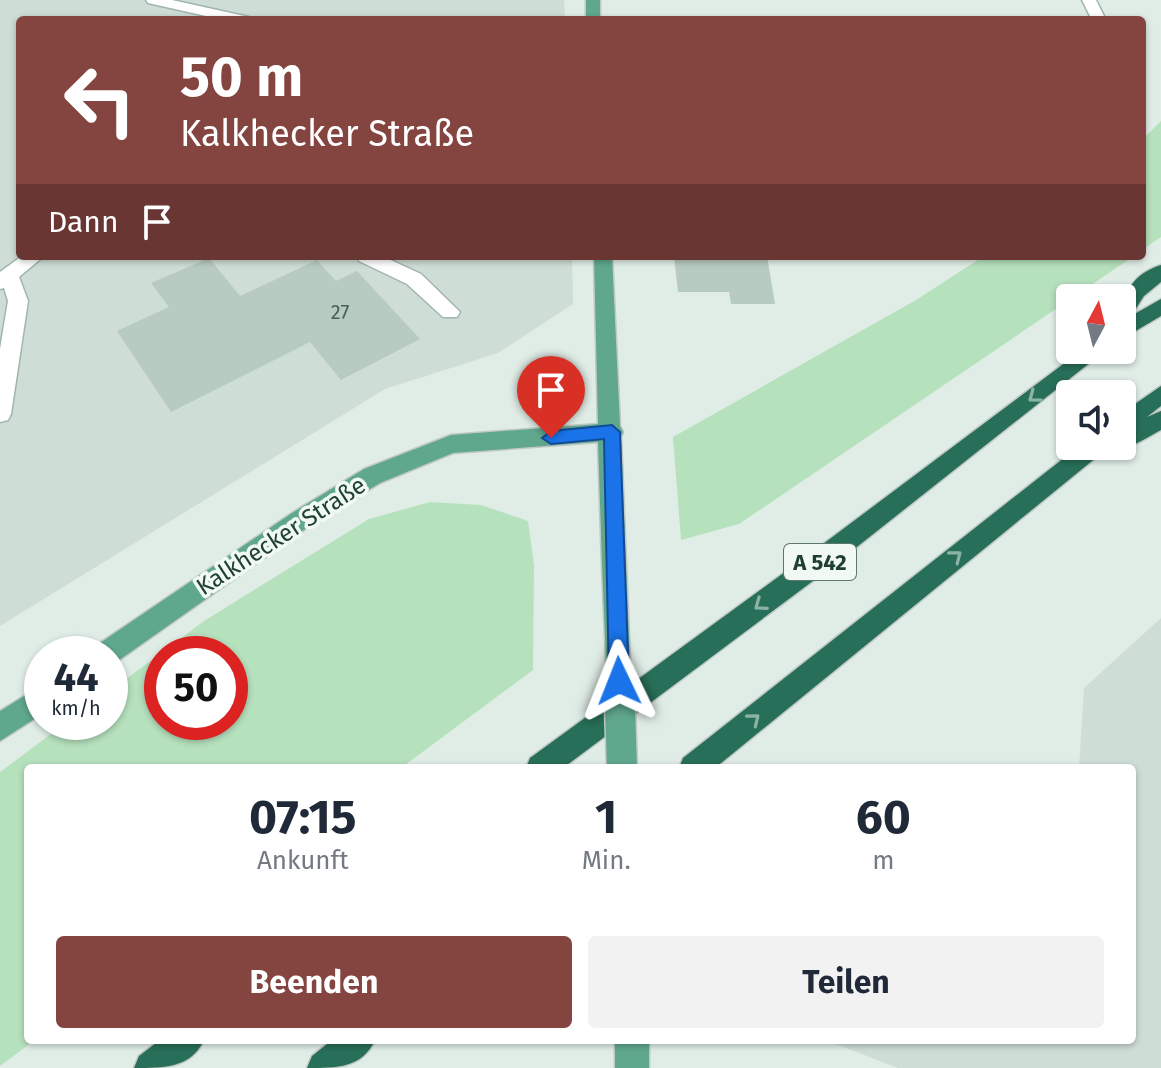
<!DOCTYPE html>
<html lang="de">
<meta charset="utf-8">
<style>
body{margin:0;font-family:"Fira Sans",sans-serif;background:#f2f2f3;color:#1f2937;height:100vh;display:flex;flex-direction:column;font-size:30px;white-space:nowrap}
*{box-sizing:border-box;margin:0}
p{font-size:26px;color:#747a83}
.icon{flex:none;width:44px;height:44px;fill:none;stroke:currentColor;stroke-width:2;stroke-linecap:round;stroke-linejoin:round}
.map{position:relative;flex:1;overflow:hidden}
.panel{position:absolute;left:24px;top:764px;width:1112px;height:280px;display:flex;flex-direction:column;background:#fff;border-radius:8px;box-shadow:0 2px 6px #0004}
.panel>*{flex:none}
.hud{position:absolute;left:16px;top:16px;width:1130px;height:244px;border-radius:8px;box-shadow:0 2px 6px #0004;background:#844440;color:#fff;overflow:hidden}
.needle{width:52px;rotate:7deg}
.controls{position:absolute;left:1056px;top:284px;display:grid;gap:16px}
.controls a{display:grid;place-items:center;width:80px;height:80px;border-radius:8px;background:#fff;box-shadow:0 2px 6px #0004;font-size:40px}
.speed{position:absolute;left:24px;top:636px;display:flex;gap:16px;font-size:40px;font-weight:700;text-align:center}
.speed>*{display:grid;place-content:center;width:104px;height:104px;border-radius:50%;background:#fff;box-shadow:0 2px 6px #0004;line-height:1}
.speed small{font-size:20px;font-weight:400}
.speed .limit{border:12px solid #d22;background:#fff;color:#111}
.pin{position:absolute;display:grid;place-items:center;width:68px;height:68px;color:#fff;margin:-82px -34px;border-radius:50% 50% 50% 0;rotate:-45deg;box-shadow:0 0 8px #0007}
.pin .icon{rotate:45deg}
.me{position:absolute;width:88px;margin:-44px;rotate:358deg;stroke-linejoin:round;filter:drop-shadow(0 0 6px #0008)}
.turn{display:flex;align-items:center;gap:28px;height:168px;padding:0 32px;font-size:36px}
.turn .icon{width:104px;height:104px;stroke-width:2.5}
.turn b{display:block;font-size:56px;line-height:68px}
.then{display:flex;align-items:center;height:76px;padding:0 32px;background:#0003;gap:16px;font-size:30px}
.eta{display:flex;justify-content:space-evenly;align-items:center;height:136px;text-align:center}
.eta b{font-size:48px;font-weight:700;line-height:56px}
.button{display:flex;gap:16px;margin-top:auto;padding:16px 32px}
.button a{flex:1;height:92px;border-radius:8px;background:#844440;color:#fff;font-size:32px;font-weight:700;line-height:92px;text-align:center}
.button a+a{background:#f2f2f3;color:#1f2937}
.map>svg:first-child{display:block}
.built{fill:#ceddd5}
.green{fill:#b6e1bd;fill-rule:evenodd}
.building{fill:#b8cbc1}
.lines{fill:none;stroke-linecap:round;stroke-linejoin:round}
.minor-casing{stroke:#a2b5ad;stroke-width:3}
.major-casing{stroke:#c0c9c6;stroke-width:3}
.highway-casing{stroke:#c0c9c6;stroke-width:3}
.minor{fill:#fff;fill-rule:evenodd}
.major{fill:#60a88d;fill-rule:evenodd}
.highway{fill:#276f58;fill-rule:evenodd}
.major-bridge-far1-casing{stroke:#c0c9c6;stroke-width:27;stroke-linecap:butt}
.major-bridge-casing{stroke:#c0c9c6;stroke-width:33;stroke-linecap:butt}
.major-bridge-far1{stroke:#60a88d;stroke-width:24}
.major-bridge{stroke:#60a88d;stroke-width:30}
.oneway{stroke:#8cb4a6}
.route{fill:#1a73e8;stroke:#114b97;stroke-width:2}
.labels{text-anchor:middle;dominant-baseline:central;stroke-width:7;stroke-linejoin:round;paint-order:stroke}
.number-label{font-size:20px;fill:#456256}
.shield{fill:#f1f9f4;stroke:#5e776d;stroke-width:2}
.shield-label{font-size:22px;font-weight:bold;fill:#1f3f33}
.street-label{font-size:24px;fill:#1f3f33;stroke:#f1f9f4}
</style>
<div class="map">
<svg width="1161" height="1068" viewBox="0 0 1161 1068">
<rect width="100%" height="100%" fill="#e0ede6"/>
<g class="built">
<path d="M 0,0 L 564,0 L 565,20 L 20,20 L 20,256 L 572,256 L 573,304 L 498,353 L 385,389 L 0,626 Z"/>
<path d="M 1161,618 L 1161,1068 L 898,1068 L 833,1043 L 836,1040 L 1132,1040 L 1132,768 L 1079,768 L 1084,688 Z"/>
</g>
<g class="green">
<path d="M 1161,121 L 1161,237 L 1142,250 L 1142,140 Z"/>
<path d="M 984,256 L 1134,256 L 739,524 L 681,540 L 673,437 L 916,300 Z"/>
<path d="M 430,502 L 481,505 L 528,521 L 534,565 L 533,670 L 401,768 L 28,768 L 28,1040 L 35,1040 L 0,1066 L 0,772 L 67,722 L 110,722 L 110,691 L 204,621 L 369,519 ZM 162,654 L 230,654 L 230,722 L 162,722 Z"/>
</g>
<g class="building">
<path d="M 767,256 L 775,304 L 731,304 L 729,292 L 678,292 L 674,257 Z"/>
<path d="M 209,258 L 240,296 L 317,260 L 336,281 L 357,271 L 420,339 L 341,380 L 310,342 L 171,412 L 117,331 L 169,307 L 151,283 Z"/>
</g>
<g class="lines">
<defs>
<g id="minor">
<path d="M 146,0 L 172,0 L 249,17 L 251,20 L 224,20 L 148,3 Z"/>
<path d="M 1082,0 L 1096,0 L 1106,20 L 1092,20 Z"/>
<path d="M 22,256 L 44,256 L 19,277 L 28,301 L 11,414 L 8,420 L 0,422 L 0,349 L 8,301 L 4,288 L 0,289 L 0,272 Z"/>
<path d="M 357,256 L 382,256 L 421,274 L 460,312 L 457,317 L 443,317 L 407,284 L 359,261 Z"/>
</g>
<g id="major">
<rect x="586" y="0" width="14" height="20"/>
<path d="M 594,256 L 612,256 L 620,426 L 623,432 L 621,437 L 626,564 L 623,572 L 614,575 L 605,572 L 602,564 L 598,442 L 453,453 L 380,483 L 308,527 L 115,663 L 110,665 L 110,654 L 93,654 L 97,645 L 292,513 L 364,469 L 451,435 L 598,424 Z"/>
<path d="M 42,685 L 42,714 L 0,741 L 0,711 Z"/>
<rect x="615" y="1040" width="34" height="28"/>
</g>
<g id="highway">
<path d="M 1161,265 L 1161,282 L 1144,296 L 1131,316 L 1161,299 L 1161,316 L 1122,339 L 1122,322 L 1125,320 L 1122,321 C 1122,294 1132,274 1161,265 Z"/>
<path d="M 1082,350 L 1106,350 L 829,569 L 563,768 L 526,768 L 530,758 L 811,553 Z"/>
<path d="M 1161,386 L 1161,406 L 1147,417 L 1161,411 L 1161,430 C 1147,437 1130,451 1114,446 L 1122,446 L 1122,413 Z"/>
<path d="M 1079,446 L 1106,446 L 1103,452 L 715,768 L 679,768 L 683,758 Z"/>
<path d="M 160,1040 L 204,1040 C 191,1068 164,1068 134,1068 L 139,1056 Z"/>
<path d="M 332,1040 L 375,1040 C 362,1068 337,1068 307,1068 L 312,1056 Z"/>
</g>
</defs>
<use href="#minor" class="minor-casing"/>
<use href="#major" class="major-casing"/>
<use href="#highway" class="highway-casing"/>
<use href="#minor" class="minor"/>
<use href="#major" class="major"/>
<use href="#highway" class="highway"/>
<defs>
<path id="major-bridge-far1" d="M 614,564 L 620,710"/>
<path id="major-bridge" d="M 620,708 L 622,768"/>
</defs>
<use href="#major-bridge-far1" class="major-bridge-far1-casing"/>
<use href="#major-bridge" class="major-bridge-casing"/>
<use href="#major-bridge-far1" class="major-bridge-far1"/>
<use href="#major-bridge" class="major-bridge"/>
</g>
<defs><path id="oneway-chevron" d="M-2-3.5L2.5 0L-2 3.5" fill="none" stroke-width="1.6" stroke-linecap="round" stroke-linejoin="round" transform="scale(2)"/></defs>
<g class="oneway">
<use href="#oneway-chevron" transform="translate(1034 397) rotate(143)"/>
<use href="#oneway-chevron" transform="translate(956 556) rotate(-38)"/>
<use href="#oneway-chevron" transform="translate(760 605) rotate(144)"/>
<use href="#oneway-chevron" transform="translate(754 719) rotate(-39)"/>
</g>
<path class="route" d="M 612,425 L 620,432 L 629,681 L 626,687 L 619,690 L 612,687 L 609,681 L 604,439 L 551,444 L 542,438 L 551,431 Z"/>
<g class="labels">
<g class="number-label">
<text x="340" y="312">27</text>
</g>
<rect class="shield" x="784" y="544" width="72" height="36" rx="6"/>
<g class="shield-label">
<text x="820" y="562">A 542</text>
</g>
<g class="street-label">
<text transform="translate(281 536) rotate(-33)">Kalkhecker Straße</text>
</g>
</g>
</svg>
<div class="controls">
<a><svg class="needle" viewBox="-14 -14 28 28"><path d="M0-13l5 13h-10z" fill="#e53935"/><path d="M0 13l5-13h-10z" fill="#747a83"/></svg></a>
<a><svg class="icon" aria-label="sound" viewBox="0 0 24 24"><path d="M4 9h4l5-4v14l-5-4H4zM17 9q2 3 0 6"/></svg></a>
</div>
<div class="speed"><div>44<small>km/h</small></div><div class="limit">50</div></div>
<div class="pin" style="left:551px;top:438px;background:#d93025"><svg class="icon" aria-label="arrive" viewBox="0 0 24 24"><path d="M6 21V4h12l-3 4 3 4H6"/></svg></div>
<svg class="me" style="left:619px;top:681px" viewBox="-20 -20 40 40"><path d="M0-17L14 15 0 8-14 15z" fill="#1a73e8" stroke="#fff" stroke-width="4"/></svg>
<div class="hud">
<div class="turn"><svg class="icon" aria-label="left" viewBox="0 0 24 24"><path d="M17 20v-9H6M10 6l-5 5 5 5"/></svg><div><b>50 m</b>Kalkhecker Straße</div></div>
<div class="then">Dann<svg class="icon" aria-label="arrive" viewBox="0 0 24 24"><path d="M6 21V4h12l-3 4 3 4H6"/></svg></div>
</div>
<section class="panel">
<div class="eta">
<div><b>07:15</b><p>Ankunft</p></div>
<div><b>1</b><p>Min.</p></div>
<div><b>60</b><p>m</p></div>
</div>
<div class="button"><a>Beenden</a><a>Teilen</a></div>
</section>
</div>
